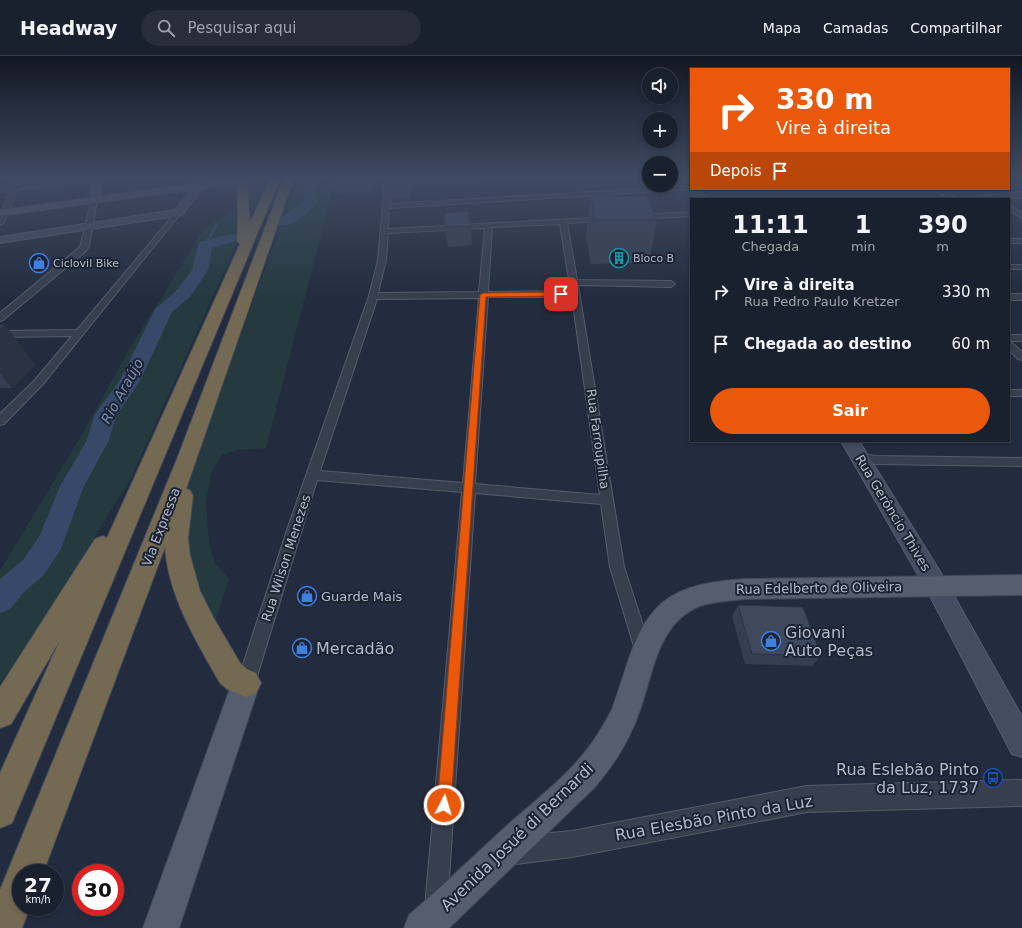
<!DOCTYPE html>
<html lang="pt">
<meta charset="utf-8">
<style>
body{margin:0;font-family:"DejaVu Sans",sans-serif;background:#272e3a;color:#f1f3f6;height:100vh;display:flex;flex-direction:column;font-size:15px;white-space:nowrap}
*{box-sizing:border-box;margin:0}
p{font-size:13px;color:#9fa3aa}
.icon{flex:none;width:22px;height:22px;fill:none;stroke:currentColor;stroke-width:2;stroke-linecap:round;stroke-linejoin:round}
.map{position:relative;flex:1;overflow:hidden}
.drawer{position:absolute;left:690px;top:142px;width:320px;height:244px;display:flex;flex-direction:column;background:#1a212e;border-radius:0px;box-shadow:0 2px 6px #0003,0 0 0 1px #383e4a}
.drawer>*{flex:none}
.top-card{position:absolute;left:690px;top:12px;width:320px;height:122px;border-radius:0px;box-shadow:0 2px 6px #0003,0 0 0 1px #383e4a;background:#ea580c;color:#fff;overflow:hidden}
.fabs{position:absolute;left:642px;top:12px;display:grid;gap:8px}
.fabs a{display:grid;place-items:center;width:36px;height:36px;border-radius:50%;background:#1a212e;box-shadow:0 2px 6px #0003,0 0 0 1px #383e4a;font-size:20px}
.speed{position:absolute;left:12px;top:808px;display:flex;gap:8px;font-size:20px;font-weight:700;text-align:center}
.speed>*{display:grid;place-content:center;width:52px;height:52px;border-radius:50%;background:#1a212e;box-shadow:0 2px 6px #0003,0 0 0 1px #383e4a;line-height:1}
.speed small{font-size:10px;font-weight:400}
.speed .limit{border:6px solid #d22;background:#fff;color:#111}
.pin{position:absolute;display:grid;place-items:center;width:34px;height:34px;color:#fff;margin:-17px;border-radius:8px;box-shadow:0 2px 6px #0006}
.me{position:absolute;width:44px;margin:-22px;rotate:5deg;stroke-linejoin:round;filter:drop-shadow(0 0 3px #0008)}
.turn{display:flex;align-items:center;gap:14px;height:84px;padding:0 20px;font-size:18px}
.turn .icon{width:52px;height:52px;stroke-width:2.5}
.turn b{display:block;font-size:28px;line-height:34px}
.then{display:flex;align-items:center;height:38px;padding:0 20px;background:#0003;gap:8px;font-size:15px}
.eta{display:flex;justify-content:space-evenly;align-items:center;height:68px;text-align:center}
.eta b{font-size:24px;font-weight:600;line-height:28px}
.cta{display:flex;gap:8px;margin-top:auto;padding:8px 20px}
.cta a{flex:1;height:46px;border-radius:24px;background:#ea580c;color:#fff;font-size:16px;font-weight:600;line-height:46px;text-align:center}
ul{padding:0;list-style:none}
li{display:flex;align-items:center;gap:12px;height:52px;padding:0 20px}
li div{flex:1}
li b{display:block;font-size:15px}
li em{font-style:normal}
header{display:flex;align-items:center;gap:24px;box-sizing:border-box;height:56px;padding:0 20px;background:#1a212e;border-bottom:1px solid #383e4a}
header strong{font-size:19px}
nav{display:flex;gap:22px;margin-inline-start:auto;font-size:14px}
.search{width:280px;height:36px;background:#272e3a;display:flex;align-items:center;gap:10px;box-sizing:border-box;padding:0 14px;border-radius:22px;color:#9fa3aa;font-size:15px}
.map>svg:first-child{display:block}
.green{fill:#253a3f}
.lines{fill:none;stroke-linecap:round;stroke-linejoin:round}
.stream{stroke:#374868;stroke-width:2}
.river{fill:#374868;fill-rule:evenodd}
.minor-casing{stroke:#555c6c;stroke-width:2}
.tertiary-casing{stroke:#555c6c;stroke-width:2}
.secondary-casing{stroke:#555c6c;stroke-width:2}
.primary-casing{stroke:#404757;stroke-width:2}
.motorway-casing{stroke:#424959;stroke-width:2}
.minor{fill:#373e4e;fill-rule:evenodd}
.tertiary{fill:#373e4e;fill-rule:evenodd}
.secondary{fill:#444d61;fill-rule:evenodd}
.primary{fill:#555d6e;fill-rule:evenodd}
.motorway{fill:#746a53;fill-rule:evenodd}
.wall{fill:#353f51}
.shaded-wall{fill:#2b3342}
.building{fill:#3e495e;stroke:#2b3342}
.route{fill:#ea580c;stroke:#983908}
.labels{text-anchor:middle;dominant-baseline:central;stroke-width:4;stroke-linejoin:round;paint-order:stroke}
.far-poi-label{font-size:11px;fill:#b2b9c9;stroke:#1c2333;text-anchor:start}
.street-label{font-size:13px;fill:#b2b9c9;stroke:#1c2333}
.poi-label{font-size:13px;fill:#b2b9c9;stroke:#1c2333;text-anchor:start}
.water-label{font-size:14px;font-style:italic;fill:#798db2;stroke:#1c2333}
.near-poi-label{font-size:16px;fill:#b2b9c9;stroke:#1c2333;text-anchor:start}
.near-street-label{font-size:16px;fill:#b2b9c9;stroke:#1c2333}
</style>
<header>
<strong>Headway</strong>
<div class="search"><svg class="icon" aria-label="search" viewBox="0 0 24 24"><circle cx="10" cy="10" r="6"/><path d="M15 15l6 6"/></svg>Pesquisar aqui</div>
<nav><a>Mapa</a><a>Camadas</a><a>Compartilhar</a></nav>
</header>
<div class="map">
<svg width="1022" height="872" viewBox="0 0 1022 872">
<rect width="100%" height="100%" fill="#232c3e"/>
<g class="green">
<path d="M 244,122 L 268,122 L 252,157 Z"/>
<path d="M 298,122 L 308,122 L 307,128 L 314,135 L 329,128 L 334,128 L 266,392 L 236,394 L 222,399 L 211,417 L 206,446 L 209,488 L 216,509 L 229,523 L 213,572 C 199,537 188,501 184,462 C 183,451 186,439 186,428 Z"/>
<path d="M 235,154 L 239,176 L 237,187 L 132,420 L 42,567 L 0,627 L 0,515 L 80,382 L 130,292 L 202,176 C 210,166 225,162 235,154 Z"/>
</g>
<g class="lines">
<path class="stream" d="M 205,189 L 217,168"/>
<g class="river">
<path d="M 313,126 L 317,127 L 319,130 L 314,134 L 317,146 C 310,156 292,172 279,169 L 277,166 L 279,163 L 305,145 L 302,133 L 304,130 Z"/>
<path d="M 231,178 L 236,179 L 238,182 L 236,185 L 212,192 L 208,214 L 190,241 L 172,256 L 140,325 L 117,359 L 108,386 L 84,430 L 61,493 L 43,520 L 25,535 L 10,553 L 0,557 L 0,523 L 23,504 L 39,481 L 60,430 L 86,386 L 95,358 L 120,324 L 155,253 L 178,233 L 192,214 L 198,189 L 200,186 Z"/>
</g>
<defs>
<g id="minor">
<path d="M 16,122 L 22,122 L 4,167 L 0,169 L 0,159 Z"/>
<path d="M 444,122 L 482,122 L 479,124 L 391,129 L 390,148 L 691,130 L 691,133 L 694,133 L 389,152 L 388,173 L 607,161 L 607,165 L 604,165 L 567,167 L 577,224 L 671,225 L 675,228 L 671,231 L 578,229 L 624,511 L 652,597 L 650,602 L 644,605 L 638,602 L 636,597 L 610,511 L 601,448 L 475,437 L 447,851 L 444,859 L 436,862 L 428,859 L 425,851 L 462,436 L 317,424 L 255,627 L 252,633 L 246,635 L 240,633 L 237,627 L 288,471 L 369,240 L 378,204 L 385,127 L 388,125 ZM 560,168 L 571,235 L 488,236 L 492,171 ZM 485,172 L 479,236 L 378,237 L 386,204 L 388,177 ZM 488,241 L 572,241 L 600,439 L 475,428 ZM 479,242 L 463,427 L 320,415 L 377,243 Z"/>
<path d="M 933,133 L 941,133 L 957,143 L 949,143 Z"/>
<path d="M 92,143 L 97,144 L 89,190 L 86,195 L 3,264 L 0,265 L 0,257 L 80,191 Z"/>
<path d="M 1009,149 L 1022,157 L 1022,162 L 1009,154 Z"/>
<path d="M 178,155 L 180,156 L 180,158 L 43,328 L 4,368 L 0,369 L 0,358 L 35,324 L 72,280 L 0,281 L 0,275 L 77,274 L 176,156 Z"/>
<path d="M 691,156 L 691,160 L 640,163 L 636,161 L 640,159 Z"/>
<rect x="1009" y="183" width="13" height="4"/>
<rect x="1009" y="209" width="13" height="4"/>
<rect x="1009" y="238" width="13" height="6"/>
<rect x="1009" y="279" width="13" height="6"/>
<path d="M 1009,286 L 1012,287 L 1022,296 L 1022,304 L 1018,303 L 1009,294 Z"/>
<rect x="1009" y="334" width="13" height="6"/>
<path d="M 861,398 L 876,400 L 1022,402 L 1022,410 L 876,408 L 857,405 L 855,402 L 857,399 Z"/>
</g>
<g id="tertiary">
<path d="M 69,122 L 94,122 L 90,124 L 0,136 L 0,130 Z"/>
<path d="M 1022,136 L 1022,142 L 973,143 L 977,140 Z"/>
<path d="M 1022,724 L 1022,750 L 807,756 L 572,801 L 508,809 L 498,805 L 494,795 L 498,785 L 508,781 L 572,775 L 807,730 Z"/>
</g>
<g id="secondary">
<path d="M 93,122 L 103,122 L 99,144 L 94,147 L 89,144 Z"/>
<path d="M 201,126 L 206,129 L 182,159 L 0,187 L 0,181 L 175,154 L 198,127 Z"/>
<path d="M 691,131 L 691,133 L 699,133 L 706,143 L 696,143 L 689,133 Z"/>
<path d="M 841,385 L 859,385 L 944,522 L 1022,661 L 1022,701 L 1012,698 L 928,536 Z"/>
</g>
<g id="primary">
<path d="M 234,122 L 246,122 L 247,124 L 242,127 L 0,160 L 0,154 Z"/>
<path d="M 1022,519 L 1022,539 L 745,543 C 730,545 714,545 700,550 C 657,567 653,619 639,657 C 629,685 614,709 594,732 L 449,872 L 404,872 L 409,859 C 444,829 478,796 512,765 C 541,740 572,716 594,684 C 600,674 607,664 612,653 C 626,618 632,573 662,547 C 684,528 717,525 745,523 Z"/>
<path d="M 246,614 L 256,618 L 260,627 L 179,872 L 143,872 L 232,627 L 236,618 Z"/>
</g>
<g id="motorway">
<path d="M 238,122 L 246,122 L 247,124 L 250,167 L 270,122 L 280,123 L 12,767 L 0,772 L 0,717 L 60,584 L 11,668 L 0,672 L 0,631 L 95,483 L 103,480 L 107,482 L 240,188 L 237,185 L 238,162 L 237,124 Z"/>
<path d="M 284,122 L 294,122 L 186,433 L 190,434 L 193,440 L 188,482 L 190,499 L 200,535 L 213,561 L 240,607 L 247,613 L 256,617 L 261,627 L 256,637 L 246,641 L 227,633 L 220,627 C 196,585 168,539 165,491 L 43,817 L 21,817 L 21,851 L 30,851 L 22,872 L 0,872 L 0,834 L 177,403 Z"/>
</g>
</defs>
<use href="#minor" class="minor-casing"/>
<use href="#tertiary" class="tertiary-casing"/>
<use href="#secondary" class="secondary-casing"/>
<use href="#primary" class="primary-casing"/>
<use href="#motorway" class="motorway-casing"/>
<use href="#minor" class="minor"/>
<use href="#tertiary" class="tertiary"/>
<use href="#secondary" class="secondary"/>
<use href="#primary" class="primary"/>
<use href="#motorway" class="motorway"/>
</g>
<g class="wall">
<path d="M 389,122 L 410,122 L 411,141 L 392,142 Z"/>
<path d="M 374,124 L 371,136 L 335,138 L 332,126 Z"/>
<path d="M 590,140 L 657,164 L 649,207 L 591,208 L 586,182 Z"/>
<path d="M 444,157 L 471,170 L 472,189 L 448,191 L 445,176 Z"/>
<path d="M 0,269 L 5,269 L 35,309 L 12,332 L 0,332 Z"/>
<path d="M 738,549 L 821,600 L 812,610 L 745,608 L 732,560 Z"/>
</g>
<g class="shaded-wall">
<path d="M 369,122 L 374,122 L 374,124 L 371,136 L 369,124 Z"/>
<path d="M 409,122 L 410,122 L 411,129 L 411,141 Z"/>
<path d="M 5,269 L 35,309 L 12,332 L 0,317 L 0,273 Z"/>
</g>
<g class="building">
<path d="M 334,122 L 369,122 L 369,124 L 332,126 Z"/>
<path d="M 389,122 L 409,122 L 409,123 L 389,124 Z"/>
<path d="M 590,140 L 646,140 L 657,164 L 596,164 Z"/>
<path d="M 468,155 L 471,170 L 446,171 L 444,157 Z"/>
<path d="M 0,269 L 5,269 L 0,273 Z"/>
<path d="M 738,549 L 803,551 L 821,600 L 752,598 Z"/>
</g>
<linearGradient id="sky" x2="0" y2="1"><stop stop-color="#131822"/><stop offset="0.5" stop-color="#3f4b63"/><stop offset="1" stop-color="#3f4b63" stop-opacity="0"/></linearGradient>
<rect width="1022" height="244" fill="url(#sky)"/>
<path class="route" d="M 561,236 L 563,237 L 563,240 L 486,241 L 451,749 L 449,754 L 444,756 L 439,754 L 437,749 L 480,239 L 483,237 Z"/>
<defs>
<symbol id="building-ring" viewBox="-11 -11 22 22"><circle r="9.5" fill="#1c2333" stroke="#0f9aa8" stroke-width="1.5"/><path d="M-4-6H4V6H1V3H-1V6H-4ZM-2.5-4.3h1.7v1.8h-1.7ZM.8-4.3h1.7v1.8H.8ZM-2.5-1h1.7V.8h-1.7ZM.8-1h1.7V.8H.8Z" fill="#0f9aa8"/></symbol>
<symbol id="shop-ring" viewBox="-11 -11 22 22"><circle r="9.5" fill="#1c2333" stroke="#3f7fe0" stroke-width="1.5"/><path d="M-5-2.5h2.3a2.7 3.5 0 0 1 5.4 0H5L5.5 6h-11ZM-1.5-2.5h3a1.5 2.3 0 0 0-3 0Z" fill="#3f7fe0"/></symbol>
<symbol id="bus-ring" viewBox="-11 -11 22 22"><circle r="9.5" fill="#1c2333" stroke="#1a4fb4" stroke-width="1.5"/><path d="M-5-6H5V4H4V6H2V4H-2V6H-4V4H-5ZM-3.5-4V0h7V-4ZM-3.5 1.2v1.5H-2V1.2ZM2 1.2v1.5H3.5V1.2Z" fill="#1a4fb4"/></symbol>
</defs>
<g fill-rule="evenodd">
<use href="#building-ring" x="608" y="191" width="22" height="22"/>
<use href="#shop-ring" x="28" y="196" width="22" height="22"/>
<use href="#shop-ring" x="296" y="529" width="22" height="22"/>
<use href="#shop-ring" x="760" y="574" width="22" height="22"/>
<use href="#shop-ring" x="291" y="581" width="22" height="22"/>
<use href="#bus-ring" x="982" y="711" width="22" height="22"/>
</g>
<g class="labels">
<g class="far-poi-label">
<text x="633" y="202">Bloco B</text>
<text x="53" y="207">Ciclovil Bike</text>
</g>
<g class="street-label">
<text transform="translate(598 383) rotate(82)">Rua Farroupilha</text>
<text transform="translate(893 457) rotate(59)">Rua Gerôncio Thives</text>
<text transform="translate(161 471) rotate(-69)">Via Expressa</text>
<text transform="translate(286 502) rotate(-72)">Rua Wilson Menezes</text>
<text transform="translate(819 532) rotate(-1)">Rua Edelberto de Oliveira</text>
</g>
<g class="poi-label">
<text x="321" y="540">Guarde Mais</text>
</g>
<g class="water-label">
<text transform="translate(122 335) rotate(-61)">Rio Araújo</text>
</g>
<g class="near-poi-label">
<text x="785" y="576">Giovani<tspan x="785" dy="18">Auto Peças</tspan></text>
<text x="316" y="592">Mercadão</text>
<text x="979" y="713" text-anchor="end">Rua Eslebão Pinto<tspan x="979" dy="18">da Luz, 1737</tspan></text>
</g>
<g class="near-street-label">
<text transform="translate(714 762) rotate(-10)">Rua Elesbão Pinto da Luz</text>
<text transform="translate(517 781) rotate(-44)">Avenida Josué di Bernardi</text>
</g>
</g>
</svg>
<div class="fabs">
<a><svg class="icon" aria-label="sound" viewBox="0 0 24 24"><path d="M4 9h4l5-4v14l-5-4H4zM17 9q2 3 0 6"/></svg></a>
<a>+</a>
<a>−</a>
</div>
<div class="speed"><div>27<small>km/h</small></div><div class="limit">30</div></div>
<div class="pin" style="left:561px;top:238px;background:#d93025"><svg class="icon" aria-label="arrive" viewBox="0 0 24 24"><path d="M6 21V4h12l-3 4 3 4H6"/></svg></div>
<svg class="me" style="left:444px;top:749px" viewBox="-20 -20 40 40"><circle r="17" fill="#ea580c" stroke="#fff" stroke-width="3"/><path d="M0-11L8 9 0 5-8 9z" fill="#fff"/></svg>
<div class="top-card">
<div class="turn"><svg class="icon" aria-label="right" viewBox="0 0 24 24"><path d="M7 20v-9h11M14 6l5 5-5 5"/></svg><div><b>330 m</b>Vire à direita</div></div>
<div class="then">Depois<svg class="icon" aria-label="arrive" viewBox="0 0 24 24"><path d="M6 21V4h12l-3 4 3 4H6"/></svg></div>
</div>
<section class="drawer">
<div class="eta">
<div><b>11:11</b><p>Chegada</p></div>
<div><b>1</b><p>min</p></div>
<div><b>390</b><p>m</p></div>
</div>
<ul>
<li><svg class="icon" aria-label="right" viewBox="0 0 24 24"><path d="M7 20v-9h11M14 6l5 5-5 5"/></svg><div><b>Vire à direita</b><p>Rua Pedro Paulo Kretzer</p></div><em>330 m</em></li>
<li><svg class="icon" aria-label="arrive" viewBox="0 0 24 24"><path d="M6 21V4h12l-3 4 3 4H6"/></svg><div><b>Chegada ao destino</b></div><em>60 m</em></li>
</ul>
<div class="cta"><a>Sair</a></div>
</section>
</div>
